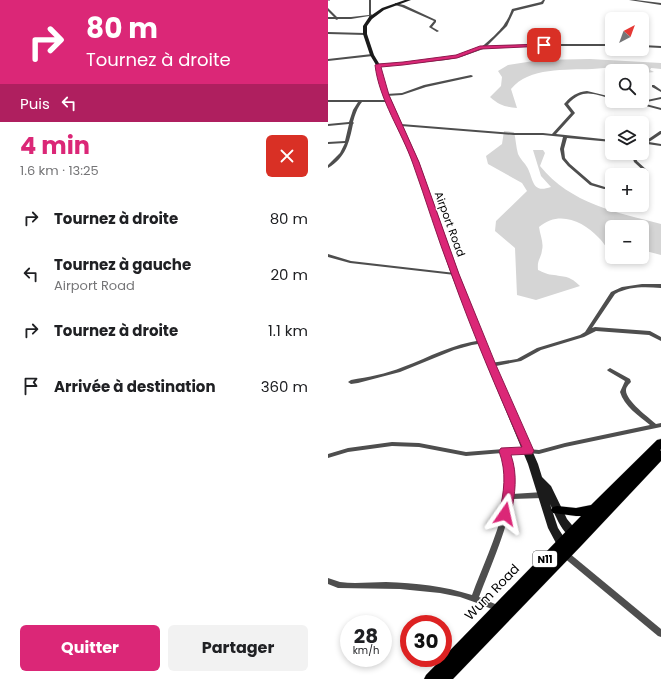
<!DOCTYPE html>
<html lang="fr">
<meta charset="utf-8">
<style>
body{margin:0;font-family:Poppins,sans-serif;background:#f2f2f2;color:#202124;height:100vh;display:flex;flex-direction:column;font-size:15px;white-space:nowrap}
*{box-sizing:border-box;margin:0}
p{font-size:13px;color:#757577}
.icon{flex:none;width:22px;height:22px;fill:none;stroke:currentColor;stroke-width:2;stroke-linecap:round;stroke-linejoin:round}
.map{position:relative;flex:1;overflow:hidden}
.drawer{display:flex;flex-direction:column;background:#fff;width:328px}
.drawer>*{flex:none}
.guide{background:#db2777;color:#fff;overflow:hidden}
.needle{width:26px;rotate:41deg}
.fabs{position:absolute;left:277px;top:12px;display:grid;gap:8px}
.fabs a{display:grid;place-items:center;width:44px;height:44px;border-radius:6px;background:#fff;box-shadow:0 2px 6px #0003;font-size:20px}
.speed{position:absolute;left:12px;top:615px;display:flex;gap:8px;font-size:20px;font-weight:700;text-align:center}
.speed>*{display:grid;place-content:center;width:52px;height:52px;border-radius:50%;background:#fff;box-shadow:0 2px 6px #0003;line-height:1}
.speed small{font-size:10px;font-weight:400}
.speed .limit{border:6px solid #d22;background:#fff;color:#111}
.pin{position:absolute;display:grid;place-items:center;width:34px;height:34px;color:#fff;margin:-17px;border-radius:8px;box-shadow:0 2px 6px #0006}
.me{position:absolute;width:44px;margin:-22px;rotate:11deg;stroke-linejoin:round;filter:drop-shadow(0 0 3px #0008)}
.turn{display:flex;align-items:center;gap:14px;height:84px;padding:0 20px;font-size:18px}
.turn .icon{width:52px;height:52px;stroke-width:2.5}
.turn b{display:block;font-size:28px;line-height:34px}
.then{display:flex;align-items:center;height:38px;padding:0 20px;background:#0003;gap:8px;font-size:15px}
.round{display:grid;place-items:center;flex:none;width:42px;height:42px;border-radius:6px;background:#f2f2f2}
.overview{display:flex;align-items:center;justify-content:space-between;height:68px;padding:0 20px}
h1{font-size:24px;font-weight:700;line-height:30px;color:#db2777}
.cta{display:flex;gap:8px;margin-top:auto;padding:8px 20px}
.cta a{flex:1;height:46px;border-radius:6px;background:#db2777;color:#fff;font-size:16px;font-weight:700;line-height:46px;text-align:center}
.cta a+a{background:#f2f2f2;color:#202124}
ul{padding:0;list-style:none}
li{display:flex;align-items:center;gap:12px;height:56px;padding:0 20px}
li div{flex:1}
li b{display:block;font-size:15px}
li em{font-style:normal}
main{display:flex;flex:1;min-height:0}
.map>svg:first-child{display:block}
.green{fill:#d5d5d5}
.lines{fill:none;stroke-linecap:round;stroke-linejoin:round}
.trunk-casing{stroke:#dbdbdb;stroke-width:1}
.minor{fill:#4e4e4e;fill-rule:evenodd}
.secondary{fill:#1b1b1b;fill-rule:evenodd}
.trunk{fill:#000;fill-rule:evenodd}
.route{fill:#db2777;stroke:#8e194d}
.labels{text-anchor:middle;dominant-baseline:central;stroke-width:3;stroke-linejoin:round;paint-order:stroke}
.shield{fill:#fff;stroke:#4c4c4c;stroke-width:1}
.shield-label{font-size:10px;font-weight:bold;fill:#000}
.street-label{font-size:11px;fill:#000;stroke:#fff}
.near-street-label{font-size:13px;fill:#000;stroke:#fff}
</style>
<main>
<section class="drawer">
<div class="guide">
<div class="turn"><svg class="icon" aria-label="right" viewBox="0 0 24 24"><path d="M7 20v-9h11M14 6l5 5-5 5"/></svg><div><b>80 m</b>Tournez à droite</div></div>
<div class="then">Puis<svg class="icon" aria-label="left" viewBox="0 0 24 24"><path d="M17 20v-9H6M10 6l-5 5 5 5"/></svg></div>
</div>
<div class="overview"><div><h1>4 min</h1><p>1.6 km · 13:25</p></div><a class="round" style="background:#d93025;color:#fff"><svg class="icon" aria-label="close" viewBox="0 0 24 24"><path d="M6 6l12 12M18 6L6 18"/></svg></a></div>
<ul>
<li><svg class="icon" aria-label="right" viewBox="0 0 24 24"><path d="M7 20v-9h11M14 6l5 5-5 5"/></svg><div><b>Tournez à droite</b></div><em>80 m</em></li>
<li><svg class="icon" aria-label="left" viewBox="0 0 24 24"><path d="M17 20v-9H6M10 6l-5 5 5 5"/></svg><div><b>Tournez à gauche</b><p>Airport Road</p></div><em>20 m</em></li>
<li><svg class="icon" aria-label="right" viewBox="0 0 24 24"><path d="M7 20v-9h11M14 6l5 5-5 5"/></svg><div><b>Tournez à droite</b></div><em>1.1 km</em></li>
<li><svg class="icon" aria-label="arrive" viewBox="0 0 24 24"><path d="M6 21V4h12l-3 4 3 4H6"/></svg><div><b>Arrivée à destination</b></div><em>360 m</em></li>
</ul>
<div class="cta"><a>Quitter</a><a>Partager</a></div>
</section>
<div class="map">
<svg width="333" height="679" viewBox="0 0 333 679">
<rect width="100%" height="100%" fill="#fff"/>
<g class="green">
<path d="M 262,59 L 333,63 L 333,69 L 323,68 L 322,70 L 326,72 C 317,74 307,68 298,68 C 287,67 276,68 264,69 C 238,70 201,67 183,89 L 189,108 C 177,107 171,105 162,97 L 173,86 L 174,77 L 170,71 L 180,65 L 212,60 Z"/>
<path d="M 176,131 L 186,132 C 188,140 188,147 190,154 C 192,159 197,163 199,167 C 206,179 203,194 223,187 L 213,176 L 205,150 L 215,150 L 217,153 L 212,166 C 243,204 288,212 333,224 L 333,255 L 314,250 L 314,227 L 284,227 L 284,251 C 277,247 276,243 271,238 C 255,221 231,210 211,227 C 212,235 216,243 214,250 C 213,259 209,259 210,270 C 215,272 220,275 226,275 C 238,277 242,276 252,286 L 208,300 L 189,295 L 187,248 L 167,231 L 168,221 L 199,191 L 194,183 L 160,164 L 158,156 L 174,144 Z"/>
</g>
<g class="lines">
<defs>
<path id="trunk" d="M 333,439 L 333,449 L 332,451 L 333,450 L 333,461 L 253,546 L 125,679 L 96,679 L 98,675 L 253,516 L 248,516 L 225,513 L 223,510 L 225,507 L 229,506 L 248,508 L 263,505 L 329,440 Z"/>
</defs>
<use href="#trunk" class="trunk-casing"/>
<g class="minor">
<path d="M 0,0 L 2,0 L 1,1 Z"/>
<path d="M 41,0 L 43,0 L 43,14 L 44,15 L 43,18 L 41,18 L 41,16 L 23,19 L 10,19 L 9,20 L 7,19 L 0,19 L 0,17 L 6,17 L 0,11 L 0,8 L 9,17 L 23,17 L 41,15 Z"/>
<path d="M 215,0 L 217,0 L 215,4 L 186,11 L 179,26 L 159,46 L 216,44 L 284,44 L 284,46 L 216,46 L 158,48 L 133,57 L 118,60 L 89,63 L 50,66 L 48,65 L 50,64 C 84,63 122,62 153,47 C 157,45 175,28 177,23 C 180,19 182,14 184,9 L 213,2 Z"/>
<path d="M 301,0 L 308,0 L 333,3 L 333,5 Z"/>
<path d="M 67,3 L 76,5 L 108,20 L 108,22 L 104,27 L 111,31 L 109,32 L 101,27 L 106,21 L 74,7 L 67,5 Z"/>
<path d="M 0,32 L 37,33 L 38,34 L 37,35 L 0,34 Z"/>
<path d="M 314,45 L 333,46 L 333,48 L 314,47 Z"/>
<path d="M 44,54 L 45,54 L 45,56 L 0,61 L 0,59 Z"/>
<path d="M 143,75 L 145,76 L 144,77 L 98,87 L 74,95 L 58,96 L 56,95 L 58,94 L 74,93 L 96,85 Z"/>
<path d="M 324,85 L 326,85 L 333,90 L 333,92 L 324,87 Z"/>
<path d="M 259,91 L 284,97 L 284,99 C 265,94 255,88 240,104 L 247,113 L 228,134 L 284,140 L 284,142 L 239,138 L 236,149 L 237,158 L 242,164 L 264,183 L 277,187 L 277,189 L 276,189 L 262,185 L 240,166 L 234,159 L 232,149 L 235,137 L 215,135 L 186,135 L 73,126 L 71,125 L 73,124 L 186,133 L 215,133 L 224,134 L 243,113 L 236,104 L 237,103 C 243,96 249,92 259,91 Z"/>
<path d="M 333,97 L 333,99 L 314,103 L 333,108 L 333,110 L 299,101 L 310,102 Z"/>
<path d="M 0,100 L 61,100 L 63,101 L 61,102 L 34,102 C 29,108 27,115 25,122 L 26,123 L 25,124 C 21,143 18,157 0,168 L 0,165 L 12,153 L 17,143 L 0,144 L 0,142 L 17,141 L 21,124 L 0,126 L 0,124 L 21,122 L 25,110 L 30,102 L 0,102 Z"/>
<path d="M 332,131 L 333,131 L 333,134 L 321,142 L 333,144 L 333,146 L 319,144 L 314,147 L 314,144 L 316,142 Z"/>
<path d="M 303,153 L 307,153 L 309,161 L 320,171 L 320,173 L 318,173 L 306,162 Z"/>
<path d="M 0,254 L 23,261 L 127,273 L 129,274 L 127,275 L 22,263 L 0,257 Z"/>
<path d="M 314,284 L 333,284 L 333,288 C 317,287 302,286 287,294 L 264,328 L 267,327 L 322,331 L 333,337 L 333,341 L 321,335 L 268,331 L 256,337 L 213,350 L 193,361 L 163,367 L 160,365 L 163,363 L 189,359 L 209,348 L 252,335 L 257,332 L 283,292 L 294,287 Z"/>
<path d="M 154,340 L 157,342 L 156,343 L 144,345 L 126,350 L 72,372 L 30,383 L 23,384 L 20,382 L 23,380 C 40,377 58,374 75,367 C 102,357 124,344 154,340 Z"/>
<path d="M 282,368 L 302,379 L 303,382 C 301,384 298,387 298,390 C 297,400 321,418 328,424 L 333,423 L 333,427 L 237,447 L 211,454 L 189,452 L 180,453 L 185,475 L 184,494 L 215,492 L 217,493 L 218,495 L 217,497 L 215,498 L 184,499 C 178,533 163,565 151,597 L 174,607 L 175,609 L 174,611 L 171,612 L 149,603 L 132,597 L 112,593 L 72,589 L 10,588 L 0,584 L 0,578 C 4,579 8,581 12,582 C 27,584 43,582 58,582 C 88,583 116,586 144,595 C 157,559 181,513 179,474 C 178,467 176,460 174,453 L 138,456 L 91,447 L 64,446 L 20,452 L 0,458 L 0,454 L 20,448 L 64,442 L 91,443 L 138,452 L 189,448 L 211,450 L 237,443 L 322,425 C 311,416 296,406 292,392 L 297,381 L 280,371 L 279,370 Z"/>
<path d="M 238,552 L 241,553 L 333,629 L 333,637 L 330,636 L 235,557 L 234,555 L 235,553 Z"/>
</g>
<path class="secondary" d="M 77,0 L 83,0 L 56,10 L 44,19 L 39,26 L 39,34 L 46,55 L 52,65 L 53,73 L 61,95 L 91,162 L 131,274 L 167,365 L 210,464 L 214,477 L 223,486 L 239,519 L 253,536 L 252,539 L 248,540 C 234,535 228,516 222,504 L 230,528 L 237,539 L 243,546 L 242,549 L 238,550 L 229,545 L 220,528 L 200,464 L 159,365 L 123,274 L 85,162 L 55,95 L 49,73 L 48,65 L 42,55 L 35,34 L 35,26 L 41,17 L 54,8 Z"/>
<use href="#trunk" class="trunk"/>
</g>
<path class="route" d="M 216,44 L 218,44 L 218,46 L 153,49 L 129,58 L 75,65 L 53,67 L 61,95 L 91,162 L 131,274 L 168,365 L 206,451 L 204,454 L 183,455 C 190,475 187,494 183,514 L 181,517 L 177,519 L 173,517 L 171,514 C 176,492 179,473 171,451 L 173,448 L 194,447 C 169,390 144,332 123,273 C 109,237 98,200 85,164 C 74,132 51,100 47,65 L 50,64 L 75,62 L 128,55 L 152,46 Z"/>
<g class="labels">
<rect class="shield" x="205" y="551" width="24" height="16" rx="3"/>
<g class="shield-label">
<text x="217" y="559">N11</text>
</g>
<g class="street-label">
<text transform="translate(122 224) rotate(70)">Airport Road</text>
</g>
<g class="near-street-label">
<text transform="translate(164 592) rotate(-46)">Wum Road</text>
</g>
</g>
</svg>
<div class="fabs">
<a><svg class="needle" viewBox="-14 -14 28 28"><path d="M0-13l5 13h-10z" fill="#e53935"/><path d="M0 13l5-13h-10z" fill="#757577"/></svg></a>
<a><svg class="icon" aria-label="search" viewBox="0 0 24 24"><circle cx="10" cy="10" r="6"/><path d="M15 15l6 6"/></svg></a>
<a><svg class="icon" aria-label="layers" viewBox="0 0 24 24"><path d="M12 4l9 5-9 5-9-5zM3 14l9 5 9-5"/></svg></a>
<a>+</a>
<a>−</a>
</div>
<div class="speed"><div>28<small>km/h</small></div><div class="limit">30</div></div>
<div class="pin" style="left:216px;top:45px;background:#d93025"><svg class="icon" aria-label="arrive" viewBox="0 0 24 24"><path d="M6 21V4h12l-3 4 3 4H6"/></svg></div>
<svg class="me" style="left:177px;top:514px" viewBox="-20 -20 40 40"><path d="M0-17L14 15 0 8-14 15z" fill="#db2777" stroke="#fff" stroke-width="4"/></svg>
</div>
</main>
